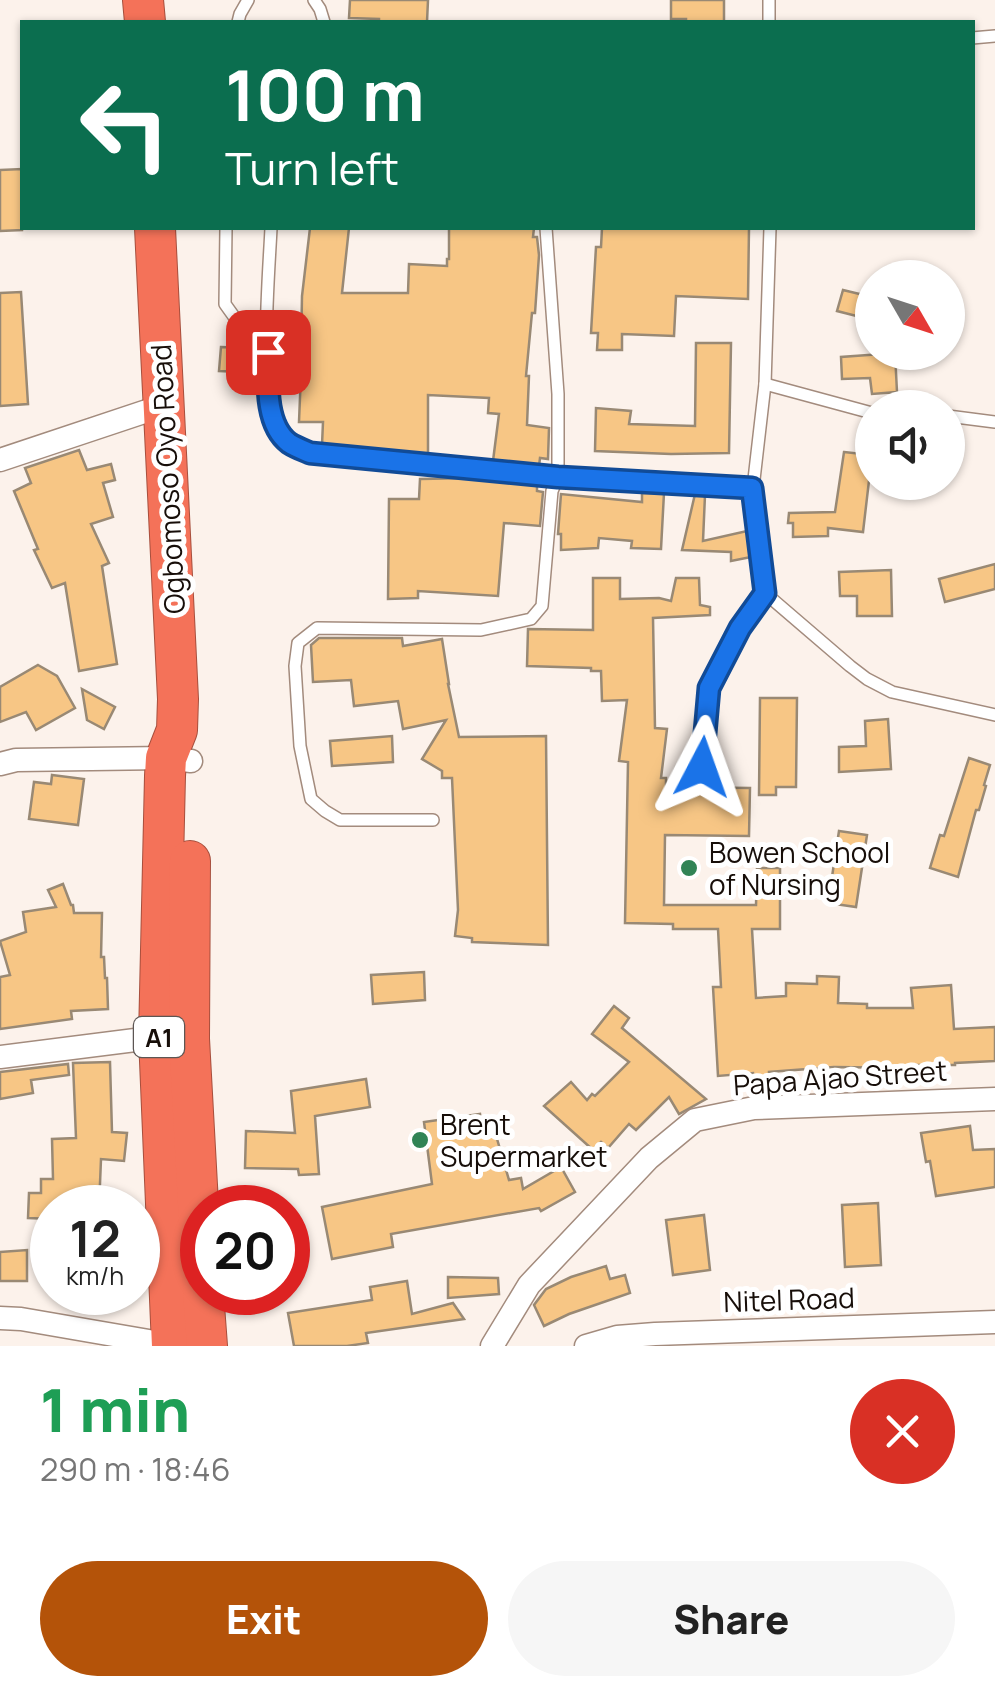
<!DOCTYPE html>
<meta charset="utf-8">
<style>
body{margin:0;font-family:Manrope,sans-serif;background:#f6f6f6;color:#222;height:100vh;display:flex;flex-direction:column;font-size:38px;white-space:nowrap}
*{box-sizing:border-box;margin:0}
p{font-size:32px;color:#767676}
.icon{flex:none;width:55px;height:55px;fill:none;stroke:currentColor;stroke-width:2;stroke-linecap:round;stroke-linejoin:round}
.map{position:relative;height:1346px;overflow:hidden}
.drawer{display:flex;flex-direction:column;background:#fff;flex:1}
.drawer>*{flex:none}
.hud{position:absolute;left:20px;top:20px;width:955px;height:210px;border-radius:0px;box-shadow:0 2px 8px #0004;background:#0b6e4f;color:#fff;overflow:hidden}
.needle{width:65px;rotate:129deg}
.fabs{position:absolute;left:855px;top:260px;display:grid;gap:20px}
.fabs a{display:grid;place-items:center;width:110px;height:110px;border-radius:50%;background:#fff;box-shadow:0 2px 8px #0004;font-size:50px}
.speed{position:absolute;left:30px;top:1185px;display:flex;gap:20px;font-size:50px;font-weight:700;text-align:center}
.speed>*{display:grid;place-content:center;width:130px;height:130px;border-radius:50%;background:#fff;box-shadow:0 2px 8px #0004;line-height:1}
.speed small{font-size:25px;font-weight:400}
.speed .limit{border:15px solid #d22;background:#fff;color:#111}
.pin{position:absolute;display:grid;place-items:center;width:85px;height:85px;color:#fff;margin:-42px;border-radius:20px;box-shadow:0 5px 15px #0006}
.me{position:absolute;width:110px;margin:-55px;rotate:4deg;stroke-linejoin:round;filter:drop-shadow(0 0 8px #0008)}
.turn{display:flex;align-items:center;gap:35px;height:210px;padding:0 40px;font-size:45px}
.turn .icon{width:130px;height:130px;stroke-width:2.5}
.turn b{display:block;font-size:70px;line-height:85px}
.round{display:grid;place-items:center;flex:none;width:105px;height:105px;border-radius:52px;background:#f6f6f6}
.head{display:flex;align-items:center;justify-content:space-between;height:170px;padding:0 40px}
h1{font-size:60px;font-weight:800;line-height:75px;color:#1e9e55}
.action{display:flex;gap:20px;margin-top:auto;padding:20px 40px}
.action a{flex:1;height:115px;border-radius:60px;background:#b45309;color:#fff;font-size:40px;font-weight:800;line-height:115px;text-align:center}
.action a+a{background:#f6f6f6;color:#222}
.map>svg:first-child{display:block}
.building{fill:#f7c685;stroke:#998974;stroke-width:2.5}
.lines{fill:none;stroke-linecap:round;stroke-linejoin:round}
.lane-casing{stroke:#a38b7d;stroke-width:14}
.street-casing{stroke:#a38b7d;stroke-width:25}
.highway-casing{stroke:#a74f3d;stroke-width:42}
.lane{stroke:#fff;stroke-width:11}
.street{stroke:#fff;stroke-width:22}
.highway{stroke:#f47259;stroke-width:40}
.route-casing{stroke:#114b97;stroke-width:25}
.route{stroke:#1a73e8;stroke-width:18}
.poi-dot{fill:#318456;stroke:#fff;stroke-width:4}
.labels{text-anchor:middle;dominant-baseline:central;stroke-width:10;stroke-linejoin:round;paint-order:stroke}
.shield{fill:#fff;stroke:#5d5653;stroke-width:2.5}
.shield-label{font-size:25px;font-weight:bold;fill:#170e09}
.street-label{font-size:28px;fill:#170e09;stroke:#fff}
.poi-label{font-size:28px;fill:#170e09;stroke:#fff;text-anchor:start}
</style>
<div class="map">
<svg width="995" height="1346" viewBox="0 0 995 1346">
<rect width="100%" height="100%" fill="#fcf2eb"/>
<g class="building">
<path d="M 350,0 L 428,0 L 427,22 L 379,22 L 379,19 L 349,18 Z"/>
<path d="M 671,0 L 724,0 L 724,22 L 686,22 L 686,19 L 671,19 Z"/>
<path d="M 22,169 L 22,230 L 0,231 L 0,170 Z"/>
<path d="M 310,228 L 349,228 L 342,293 L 408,293 L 409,264 L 447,266 L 447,259 L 449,259 L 449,228 L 534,228 L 533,237 L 537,237 L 539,255 L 535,313 L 532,313 L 526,376 L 529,376 L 527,425 L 549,428 L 548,459 L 540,458 L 539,466 L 493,461 L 499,414 L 488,413 L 489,398 L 428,395 L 428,454 L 322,445 L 323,422 L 299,422 L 301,373 L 283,373 L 284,350 L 301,350 L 302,296 Z"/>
<path d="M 602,228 L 749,228 L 748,299 L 676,296 L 674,336 L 622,334 L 622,350 L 597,350 L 598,333 L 591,333 L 596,247 L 601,247 Z"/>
<path d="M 843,290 L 872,297 L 872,320 L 837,311 Z"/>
<path d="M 21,292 L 28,404 L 0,406 L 0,293 Z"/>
<path d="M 696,343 L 731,343 L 729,453 L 671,454 L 595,451 L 596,408 L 631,411 L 629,424 L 695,426 Z"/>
<path d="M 221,347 L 243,348 L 242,372 L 219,371 Z"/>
<path d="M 895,353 L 897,392 L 872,394 L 870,378 L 842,379 L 841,357 Z"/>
<path d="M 79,450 L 87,470 L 111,464 L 115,480 L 103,483 L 113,517 L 91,524 L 109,563 L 102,566 L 117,664 L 79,671 L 65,583 L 52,588 L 34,550 L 38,549 L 14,491 L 31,483 L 25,468 Z"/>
<path d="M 844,452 L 872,455 L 863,532 L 828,528 L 828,536 L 793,537 L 793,523 L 788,523 L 789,513 L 835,512 Z"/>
<path d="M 474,478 L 537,484 L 537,491 L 543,492 L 540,526 L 504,523 L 498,596 L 418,591 L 418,598 L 388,599 L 389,499 L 419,499 L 420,479 Z"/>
<path d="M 642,493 L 664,493 L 661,549 L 631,548 L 632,541 L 599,538 L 598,548 L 561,550 L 561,534 L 558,534 L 561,494 L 642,502 Z"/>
<path d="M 695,494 L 705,495 L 703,541 L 747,531 L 751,557 L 731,561 L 731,552 L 682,550 Z"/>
<path d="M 995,564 L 995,589 L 945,602 L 939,579 Z"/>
<path d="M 891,570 L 892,616 L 857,616 L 857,596 L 840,596 L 839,572 Z"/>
<path d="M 593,578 L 620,578 L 620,599 L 659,598 L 671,601 L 676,578 L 699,578 L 700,605 L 710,607 L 710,615 L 653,618 L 655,728 L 667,729 L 661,778 L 666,778 L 666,787 L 750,788 L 749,836 L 665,835 L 664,905 L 756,905 L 757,868 L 780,868 L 780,929 L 752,929 L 756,998 L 786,996 L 786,983 L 817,984 L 817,976 L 839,977 L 838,1003 L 867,1004 L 867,1008 L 913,1008 L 911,988 L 951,985 L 954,1029 L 995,1027 L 995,1061 L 955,1063 L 955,1065 L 909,1065 L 909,1068 L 834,1067 L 769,1072 L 770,1086 L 754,1087 L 753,1073 L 718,1076 L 713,987 L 721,987 L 718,929 L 673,929 L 673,924 L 625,923 L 628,762 L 619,761 L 627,700 L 602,701 L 601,671 L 591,671 L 591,668 L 527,666 L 528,629 L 593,630 Z"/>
<path d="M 319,638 L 402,638 L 403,646 L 442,639 L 449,684 L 448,684 L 459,737 L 546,736 L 548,945 L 472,942 L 472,938 L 455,936 L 458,910 L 452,778 L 442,778 L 442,771 L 422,759 L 446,720 L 403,729 L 398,701 L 354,706 L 351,680 L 313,682 L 311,645 Z"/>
<path d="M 38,665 L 57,676 L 75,708 L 36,730 L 26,712 L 0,722 L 0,687 Z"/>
<path d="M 82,689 L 115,707 L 104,729 L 87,720 Z"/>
<path d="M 760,698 L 797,698 L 796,787 L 776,787 L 776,795 L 759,795 Z"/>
<path d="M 888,719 L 891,769 L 839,772 L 839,747 L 866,746 L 865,721 Z"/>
<path d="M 392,736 L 393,762 L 332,766 L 330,741 Z"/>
<path d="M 969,758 L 990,765 L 984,785 L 986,786 L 979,810 L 976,810 L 958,877 L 930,868 L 940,835 L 944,836 Z"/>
<path d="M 52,775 L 84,779 L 78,825 L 29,819 L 34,782 L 51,784 Z"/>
<path d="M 839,831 L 867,835 L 856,907 L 828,903 Z"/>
<path d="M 63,884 L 71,905 L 73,905 L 74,913 L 102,913 L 101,957 L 104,957 L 105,978 L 107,978 L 108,1009 L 71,1011 L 72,1019 L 0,1029 L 0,977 L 10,975 L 0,941 L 26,932 L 23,912 L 56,907 L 48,890 Z"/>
<path d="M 424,972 L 425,1000 L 373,1004 L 371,975 Z"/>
<path d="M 614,1006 L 629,1018 L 622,1028 L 706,1099 L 679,1114 L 669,1097 L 636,1130 L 629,1124 L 608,1148 L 601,1142 L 593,1150 L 544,1106 L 571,1082 L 587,1100 L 592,1094 L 595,1096 L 629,1062 L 592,1034 Z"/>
<path d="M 110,1062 L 112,1132 L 127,1133 L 124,1161 L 101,1159 L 99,1208 L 52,1208 L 52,1219 L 28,1218 L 29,1193 L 41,1193 L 41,1179 L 53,1179 L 52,1139 L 76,1138 L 73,1063 Z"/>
<path d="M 68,1064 L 69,1075 L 31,1080 L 33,1093 L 0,1099 L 0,1072 Z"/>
<path d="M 366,1079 L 370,1107 L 315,1116 L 319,1174 L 299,1175 L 298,1169 L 245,1168 L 246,1131 L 295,1133 L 291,1091 Z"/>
<path d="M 480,1114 L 483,1135 L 495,1132 L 509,1180 L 521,1178 L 523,1189 L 561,1167 L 575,1192 L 541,1211 L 539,1208 L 391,1234 L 393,1247 L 332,1259 L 322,1207 L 432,1184 L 424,1122 Z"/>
<path d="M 970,1126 L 973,1150 L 995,1149 L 995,1187 L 936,1196 L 930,1161 L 926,1162 L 921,1133 Z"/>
<path d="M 878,1203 L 881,1265 L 845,1267 L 842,1205 Z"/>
<path d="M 704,1215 L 710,1270 L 673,1275 L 666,1220 Z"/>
<path d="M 27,1250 L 27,1281 L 0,1281 L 0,1252 Z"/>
<path d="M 606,1266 L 610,1279 L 625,1275 L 630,1293 L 569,1314 L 544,1326 L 534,1305 L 546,1289 L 571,1277 Z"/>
<path d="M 448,1277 L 498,1278 L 499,1294 L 448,1298 Z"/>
<path d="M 407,1281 L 412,1314 L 453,1303 L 464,1319 L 366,1333 L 368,1343 L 347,1346 L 294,1346 L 288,1313 L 372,1300 L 370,1287 Z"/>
</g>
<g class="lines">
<defs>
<g id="lane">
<path d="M 314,0 L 320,9 L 324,22"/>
<path d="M 769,0 L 769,22"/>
<path d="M 238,22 L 240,14 L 248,0"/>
<path d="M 972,38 L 995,36"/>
<path d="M 226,228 L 225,304 L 235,318 L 267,323"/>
<path d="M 271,228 C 269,273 258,395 278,431 C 285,444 298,448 310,453 L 558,477 L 753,488"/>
<path d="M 765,384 L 872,413"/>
<path d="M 948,416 L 995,422"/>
<path d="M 765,593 L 850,666 L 867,679 L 892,692 L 995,715"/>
<path d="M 702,767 L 709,688 L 740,627 L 765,593 L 753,488 L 765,384 L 770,228"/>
<path d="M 433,820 L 340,820 L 325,811 L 311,799 L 300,746 L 295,666 L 298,643 L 317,628 L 481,630 L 531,619 L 542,606 L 552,491 L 558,477 L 558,394 L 546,228"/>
</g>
<g id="street">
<path d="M 0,460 L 162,406"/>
<path d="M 0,764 L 16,760 L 166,758 L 191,761"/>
<path d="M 0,1057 L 159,1037"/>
<path d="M 0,1318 L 21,1319 L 172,1345"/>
<path d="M 492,1346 L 529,1285 L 649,1158 L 695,1120 L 754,1108 L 995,1099"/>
<path d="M 586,1346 L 617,1337 L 655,1334 L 995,1322"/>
</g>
<g id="highway">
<path d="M 143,0 L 145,22"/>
<path d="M 155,228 L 178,699 L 177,730 L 166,758 L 165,776 L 159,1037 L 172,1346"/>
<path d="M 190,861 L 189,1039 L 202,1277"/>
<path d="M 203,1292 L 207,1346"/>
</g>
</defs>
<use href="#lane" class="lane-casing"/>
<use href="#street" class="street-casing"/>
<use href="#highway" class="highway-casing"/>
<use href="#lane" class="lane"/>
<use href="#street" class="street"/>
<use href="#highway" class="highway"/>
</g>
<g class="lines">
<defs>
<path id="route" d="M 268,352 C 268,379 264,424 289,443 C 295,447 303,450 310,453 L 558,477 L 752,488 L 765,593 L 740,628 L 709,688 L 702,767"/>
</defs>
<use href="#route" class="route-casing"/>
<use href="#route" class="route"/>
</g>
<g class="poi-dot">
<circle cx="689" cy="868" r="10"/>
<circle cx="420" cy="1140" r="10"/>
</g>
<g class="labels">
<rect class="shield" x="134" y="1017" width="50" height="40" rx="8"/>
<g class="shield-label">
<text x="159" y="1037">A1</text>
</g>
<g class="street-label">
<text transform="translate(167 479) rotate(-93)">Ogbomoso Oyo Road</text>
<text transform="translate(840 1077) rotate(-4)">Papa Ajao Street</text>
<text transform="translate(789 1299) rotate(-2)">Nitel Road</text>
</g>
<g class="poi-label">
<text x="709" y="852">Bowen School<tspan x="709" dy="32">of Nursing</tspan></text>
<text x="440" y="1124">Brent<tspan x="440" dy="32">Supermarket</tspan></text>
</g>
</g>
</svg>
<div class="fabs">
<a><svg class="needle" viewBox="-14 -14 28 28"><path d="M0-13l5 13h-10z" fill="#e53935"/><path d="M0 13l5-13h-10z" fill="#767676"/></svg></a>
<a><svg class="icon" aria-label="sound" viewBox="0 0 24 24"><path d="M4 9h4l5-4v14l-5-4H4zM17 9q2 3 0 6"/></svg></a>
</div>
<div class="speed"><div>12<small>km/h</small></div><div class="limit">20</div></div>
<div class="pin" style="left:268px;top:352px;background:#d93025"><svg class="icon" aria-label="arrive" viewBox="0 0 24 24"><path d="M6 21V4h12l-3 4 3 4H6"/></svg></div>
<svg class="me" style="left:702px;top:767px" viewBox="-20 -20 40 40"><path d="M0-17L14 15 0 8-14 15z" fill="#1a73e8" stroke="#fff" stroke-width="4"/></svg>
<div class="hud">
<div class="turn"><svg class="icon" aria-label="left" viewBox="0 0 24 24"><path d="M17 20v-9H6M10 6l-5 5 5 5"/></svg><div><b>100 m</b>Turn left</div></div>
</div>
</div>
<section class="drawer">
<div class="head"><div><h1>1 min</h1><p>290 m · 18:46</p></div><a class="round" style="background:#d93025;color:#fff"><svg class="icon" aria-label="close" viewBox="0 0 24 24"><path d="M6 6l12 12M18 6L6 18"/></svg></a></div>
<div class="action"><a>Exit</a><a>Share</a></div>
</section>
